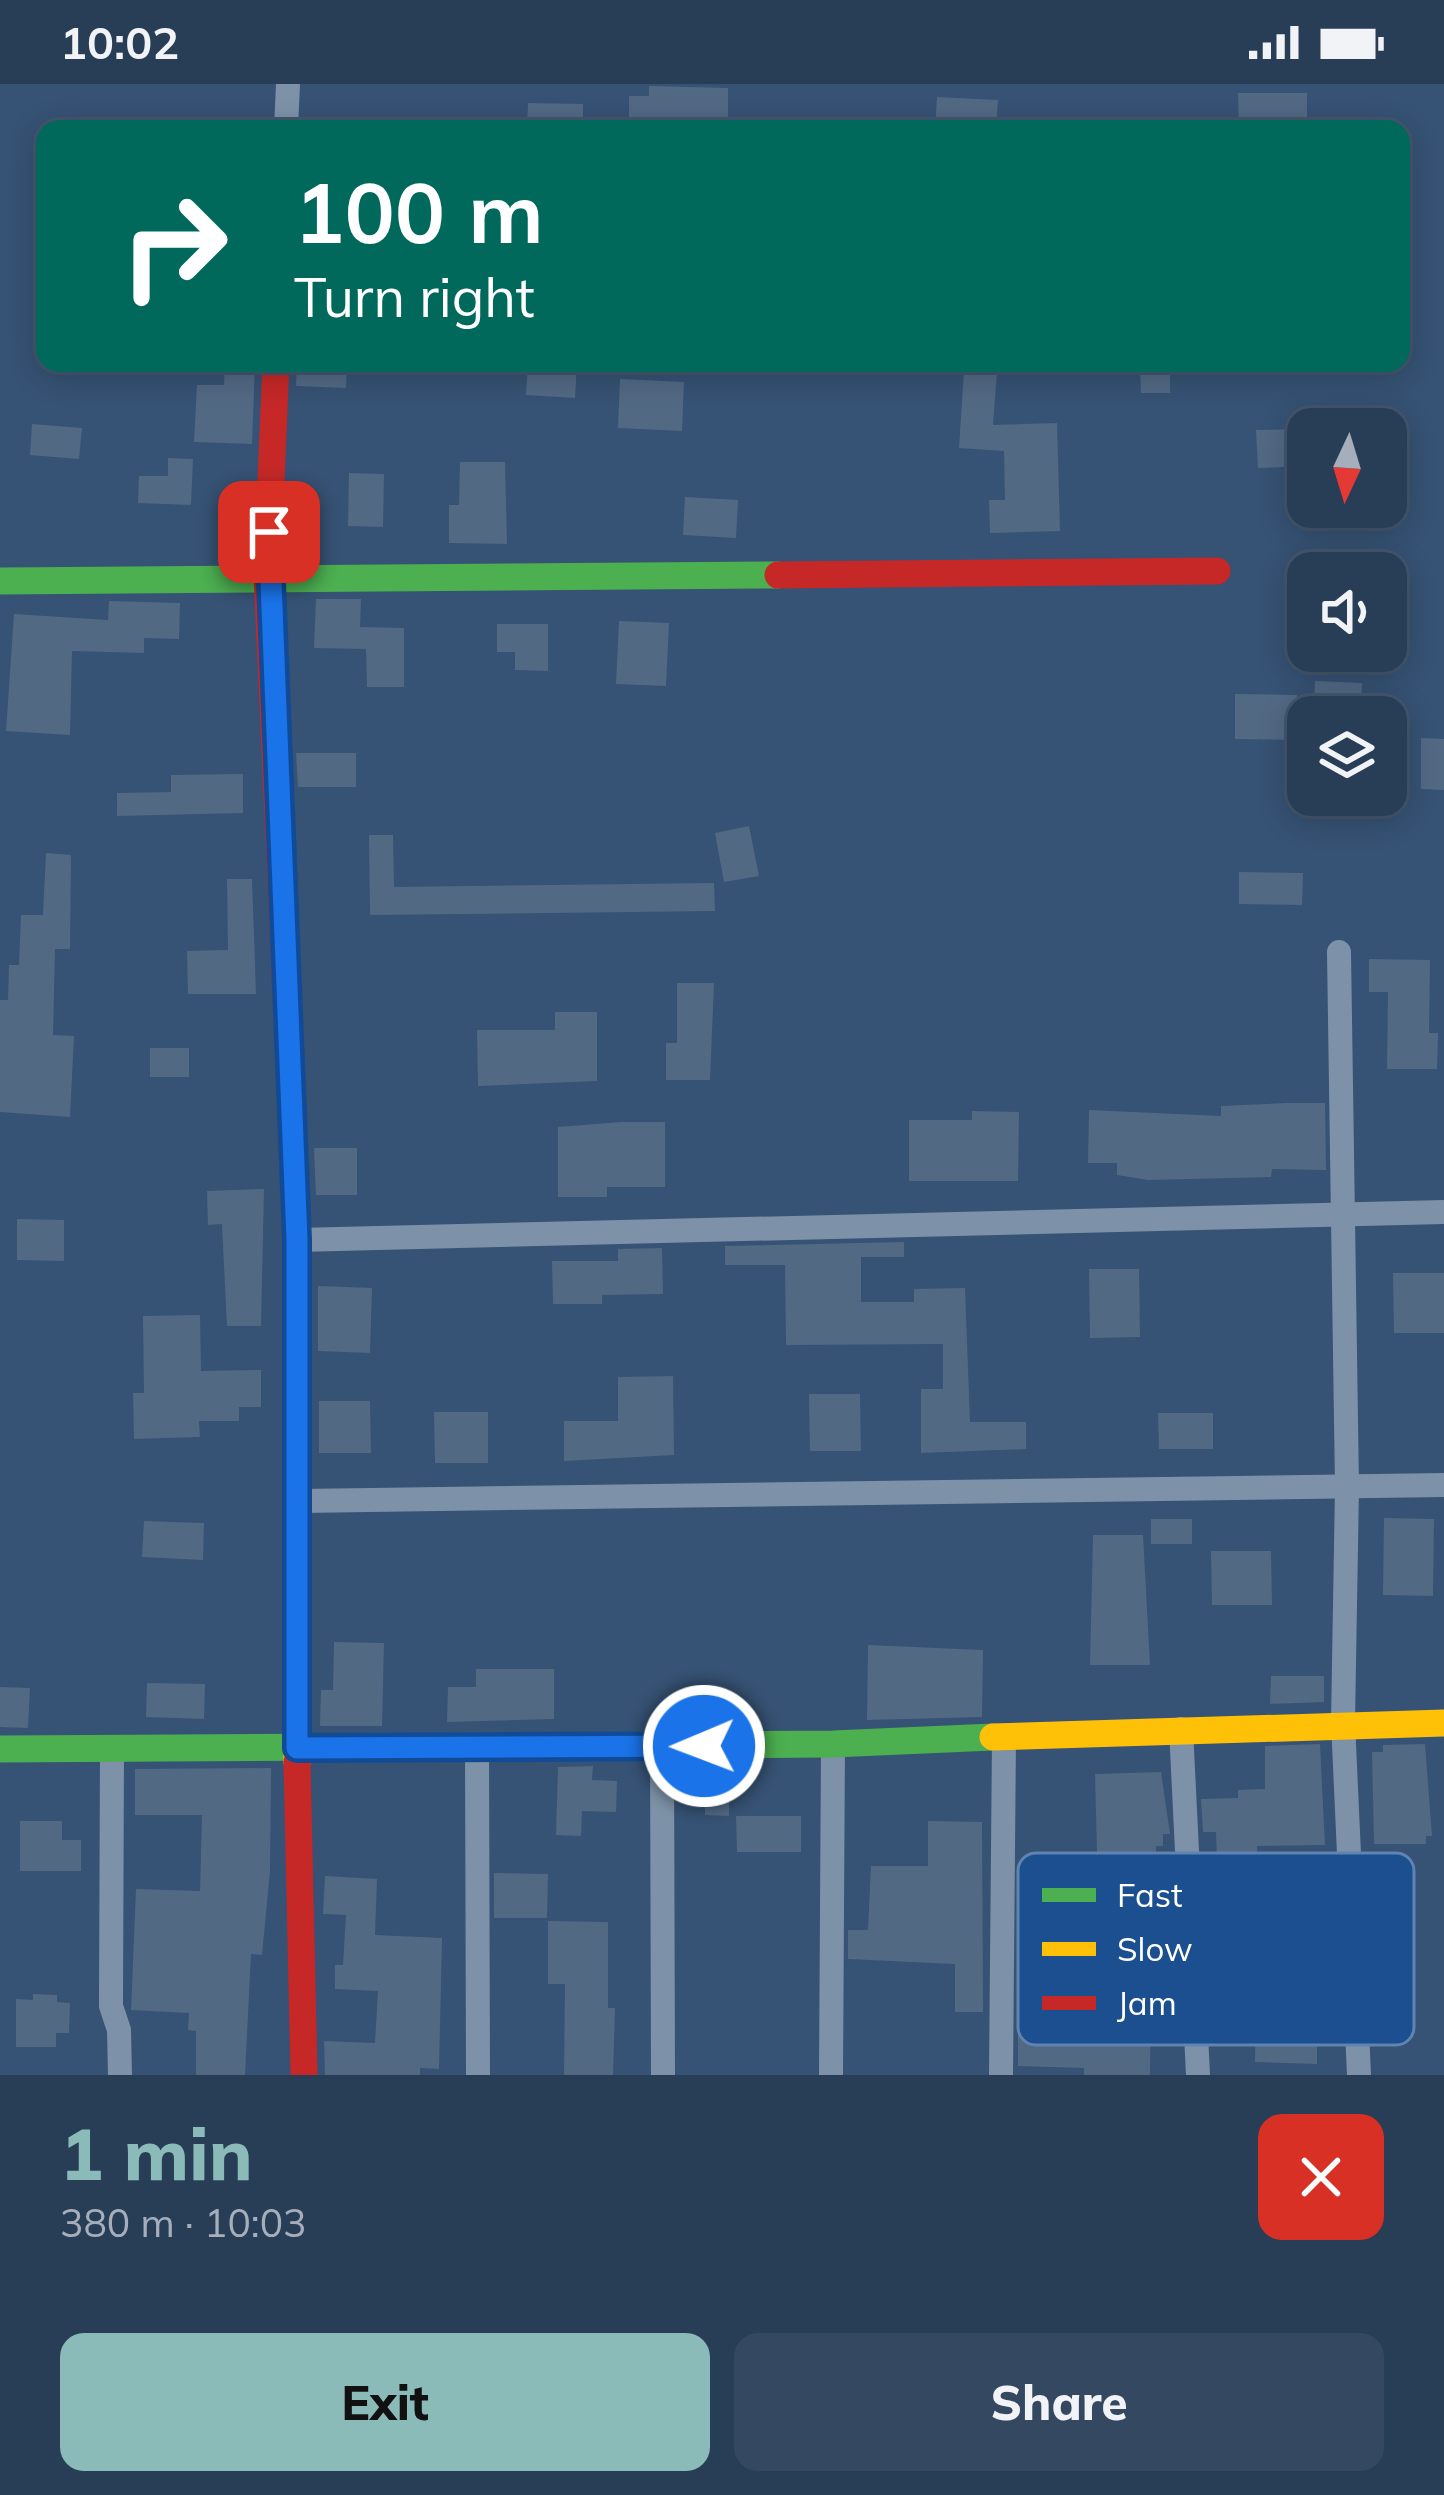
<!DOCTYPE html>
<meta charset="utf-8">
<style>
body{margin:0;font-family:Mulish,sans-serif;background:#344961;color:#f1f3f6;height:100vh;display:flex;flex-direction:column;font-size:45px;white-space:nowrap}
*{box-sizing:border-box;margin:0}
p{font-size:39px;color:#a5aeba}
.icon{flex:none;width:66px;height:66px;fill:none;stroke:currentColor;stroke-width:2;stroke-linecap:round;stroke-linejoin:round}
.map{position:relative;height:1991px;overflow:hidden}
.drawer{display:flex;flex-direction:column;background:#283e57;flex:1}
.drawer>*{flex:none}
.guide{position:absolute;left:36px;top:36px;width:1374px;height:252px;border-radius:24px;box-shadow:0 6px 30px #0003,0 0 0 3px #44576d;background:#00695c;color:#fff;overflow:hidden}
.needle{width:78px;rotate:184deg}
.buttons{position:absolute;left:1287px;top:324px;display:grid;gap:24px}
.buttons a{display:grid;place-items:center;width:120px;height:120px;border-radius:24px;background:#283e57;box-shadow:0 6px 30px #0003,0 0 0 3px #44576d;font-size:60px}
.pin{position:absolute;display:grid;place-items:center;width:102px;height:102px;color:#fff;margin:-51px;border-radius:24px;box-shadow:0 6px 18px #0006}
.me{position:absolute;width:132px;margin:-66px;rotate:269deg;stroke-linejoin:round;filter:drop-shadow(0 0 9px #0008)}
.turn{display:flex;align-items:center;gap:42px;height:252px;padding:0 60px;font-size:54px}
.turn .icon{width:156px;height:156px;stroke-width:2.5}
.turn b{display:block;font-size:84px;line-height:102px}
.round{display:grid;place-items:center;flex:none;width:126px;height:126px;border-radius:24px;background:#344961}
.summary{display:flex;align-items:center;justify-content:space-between;height:204px;padding:0 60px}
h1{font-size:72px;font-weight:800;line-height:90px;color:#8bbbb9}
.action{display:flex;gap:24px;margin-top:auto;padding:24px 60px}
.action a{flex:1;height:138px;border-radius:24px;background:#8bbbb9;color:#111;font-size:48px;font-weight:800;line-height:138px;text-align:center}
.action a+a{background:#344961;color:#f1f3f6}
.status{display:flex;justify-content:space-between;align-items:center;height:84px;padding:0 60px;background:#283e57;direction:ltr}
.status svg{height:33px;fill:currentColor}
.map>svg:first-child{display:block}
.building{fill:#526984}
.lines{fill:none;stroke-linecap:round;stroke-linejoin:round}
.street{stroke:#7d92a8;stroke-width:24}
.fast{stroke:#4caf50;stroke-width:27}
.slow{stroke:#ffc107;stroke-width:27}
.jam{stroke:#c62828;stroke-width:27}
.route-casing{stroke:#114b97;stroke-width:30}
.route{stroke:#1a73e8;stroke-width:21}
.key{fill:#1b4f8f;stroke:#5f84b1;stroke-width:3}
.key-label{font-size:33px;fill:#fff}
</style>
<div class="status"><b>10:02</b><svg viewBox="0 0 49 12"><path d="M0 12V9h3v3zM5 12V6h3v6zM10 12V3h3v9zM15 12V0h3v12zM26 1h20v11H26zM47 4h2v5h-2z"/></svg></div>
<div class="map">
<svg width="1444" height="1991" viewBox="0 0 1444 1991">
<rect width="100%" height="100%" fill="#365274"/>
<g class="building">
<path d="M 649,2 L 728,4 L 728,45 L 629,45 L 629,12 L 649,12 Z"/>
<path d="M 1238,9 L 1307,9 L 1307,45 L 1239,45 Z"/>
<path d="M 937,13 L 998,16 L 996,45 L 935,45 Z"/>
<path d="M 528,19 L 583,20 L 583,45 L 527,45 Z"/>
<path d="M 225,279 L 255,279 L 252,360 L 194,358 L 197,301 L 224,301 Z"/>
<path d="M 297,279 L 347,279 L 346,304 L 296,302 Z"/>
<path d="M 528,279 L 577,279 L 575,314 L 526,311 Z"/>
<path d="M 1140,279 L 1170,279 L 1170,309 L 1141,309 Z"/>
<path d="M 964,286 L 997,288 L 993,341 L 1057,339 L 1060,447 L 990,449 L 989,416 L 1005,416 L 1004,367 L 959,364 Z"/>
<path d="M 620,295 L 684,298 L 682,347 L 618,344 Z"/>
<path d="M 32,340 L 82,344 L 79,375 L 30,371 Z"/>
<path d="M 1308,345 L 1308,382 L 1258,384 L 1256,346 Z"/>
<path d="M 168,374 L 193,375 L 191,421 L 138,419 L 139,392 L 168,392 Z"/>
<path d="M 460,378 L 505,378 L 507,460 L 449,459 L 449,421 L 459,421 Z"/>
<path d="M 349,389 L 384,390 L 383,443 L 348,442 Z"/>
<path d="M 685,413 L 738,416 L 736,454 L 683,451 Z"/>
<path d="M 316,515 L 361,515 L 360,543 L 404,544 L 404,603 L 367,603 L 366,565 L 314,564 Z"/>
<path d="M 109,517 L 180,519 L 179,555 L 144,554 L 144,569 L 72,567 L 70,651 L 6,647 L 14,530 L 108,536 Z"/>
<path d="M 619,537 L 669,539 L 666,602 L 616,600 Z"/>
<path d="M 497,540 L 548,540 L 548,587 L 515,586 L 515,568 L 497,568 Z"/>
<path d="M 1315,597 L 1362,599 L 1361,622 L 1314,620 Z"/>
<path d="M 1235,610 L 1297,611 L 1297,656 L 1235,655 Z"/>
<path d="M 1421,654 L 1444,655 L 1444,706 L 1421,705 Z"/>
<path d="M 296,669 L 356,669 L 356,703 L 298,703 Z"/>
<path d="M 243,690 L 243,729 L 117,732 L 117,709 L 171,708 L 171,691 Z"/>
<path d="M 749,742 L 759,792 L 724,798 L 715,749 Z"/>
<path d="M 369,751 L 393,751 L 394,803 L 714,799 L 715,827 L 370,831 Z"/>
<path d="M 46,769 L 71,771 L 70,865 L 55,865 L 53,951 L 74,952 L 70,1033 L 0,1028 L 0,916 L 8,916 L 9,881 L 19,881 L 21,831 L 43,831 Z"/>
<path d="M 1239,788 L 1303,789 L 1302,821 L 1239,820 Z"/>
<path d="M 227,795 L 252,795 L 256,910 L 188,910 L 187,867 L 228,866 Z"/>
<path d="M 1369,875 L 1430,876 L 1429,949 L 1438,949 L 1437,985 L 1387,985 L 1388,908 L 1369,908 Z"/>
<path d="M 677,899 L 714,899 L 710,996 L 666,996 L 666,959 L 677,959 Z"/>
<path d="M 555,928 L 597,928 L 597,997 L 478,1002 L 477,946 L 555,946 Z"/>
<rect x="150" y="964" width="39" height="29"/>
<path d="M 1287,1019 L 1325,1019 L 1326,1086 L 1272,1085 L 1271,1093 L 1148,1096 L 1117,1091 L 1117,1079 L 1088,1079 L 1089,1026 L 1221,1032 L 1221,1022 Z"/>
<path d="M 972,1027 L 1019,1028 L 1018,1097 L 909,1097 L 909,1036 L 972,1036 Z"/>
<path d="M 621,1038 L 665,1038 L 665,1103 L 607,1103 L 607,1113 L 558,1113 L 558,1043 Z"/>
<path d="M 314,1064 L 357,1064 L 357,1111 L 316,1111 Z"/>
<path d="M 264,1105 L 261,1242 L 227,1242 L 222,1140 L 208,1141 L 207,1107 Z"/>
<path d="M 17,1135 L 64,1136 L 64,1177 L 17,1176 Z"/>
<path d="M 904,1158 L 904,1173 L 861,1173 L 861,1218 L 914,1218 L 914,1205 L 965,1204 L 970,1338 L 1026,1338 L 1026,1365 L 921,1369 L 921,1305 L 943,1305 L 943,1260 L 786,1261 L 785,1181 L 725,1181 L 725,1162 Z"/>
<path d="M 662,1164 L 663,1210 L 602,1211 L 602,1220 L 553,1220 L 552,1177 L 618,1177 L 618,1165 Z"/>
<path d="M 1089,1185 L 1139,1185 L 1140,1253 L 1090,1254 Z"/>
<path d="M 1393,1189 L 1444,1189 L 1444,1249 L 1394,1249 Z"/>
<path d="M 318,1202 L 372,1204 L 370,1269 L 318,1267 Z"/>
<path d="M 200,1231 L 201,1287 L 261,1286 L 261,1323 L 239,1323 L 239,1337 L 199,1337 L 200,1353 L 134,1355 L 133,1309 L 144,1309 L 143,1232 Z"/>
<path d="M 673,1292 L 674,1371 L 564,1377 L 564,1337 L 618,1337 L 618,1293 Z"/>
<path d="M 809,1310 L 860,1310 L 861,1367 L 810,1367 Z"/>
<path d="M 319,1317 L 370,1317 L 371,1369 L 319,1369 Z"/>
<path d="M 434,1328 L 488,1328 L 488,1379 L 435,1379 Z"/>
<path d="M 1158,1329 L 1213,1329 L 1213,1365 L 1159,1365 Z"/>
<path d="M 1384,1434 L 1434,1435 L 1433,1512 L 1383,1511 Z"/>
<rect x="1151" y="1435" width="41" height="25"/>
<path d="M 144,1437 L 204,1439 L 203,1476 L 142,1473 Z"/>
<path d="M 1093,1451 L 1143,1451 L 1150,1581 L 1090,1581 Z"/>
<path d="M 1211,1467 L 1271,1467 L 1272,1521 L 1212,1521 Z"/>
<path d="M 334,1558 L 384,1559 L 382,1642 L 320,1642 L 321,1606 L 333,1606 Z"/>
<path d="M 868,1561 L 983,1566 L 982,1633 L 867,1636 Z"/>
<path d="M 476,1585 L 554,1585 L 554,1635 L 447,1638 L 448,1603 L 476,1603 Z"/>
<path d="M 1271,1592 L 1324,1592 L 1324,1618 L 1270,1620 Z"/>
<path d="M 147,1599 L 205,1600 L 204,1635 L 146,1633 Z"/>
<path d="M 0,1603 L 30,1604 L 28,1644 L 0,1643 Z"/>
<path d="M 1320,1660 L 1325,1761 L 1257,1762 L 1259,1806 L 1321,1804 L 1322,1819 L 1335,1819 L 1336,1858 L 1317,1859 L 1317,1980 L 1255,1978 L 1256,1928 L 1211,1928 L 1208,1859 L 1220,1859 L 1216,1748 L 1203,1748 L 1201,1715 L 1238,1714 L 1238,1706 L 1265,1705 L 1265,1662 Z"/>
<path d="M 1425,1660 L 1432,1752 L 1426,1752 L 1426,1760 L 1374,1760 L 1372,1668 L 1383,1668 L 1383,1661 Z"/>
<path d="M 593,1682 L 592,1696 L 617,1697 L 616,1728 L 582,1727 L 581,1752 L 556,1751 L 558,1683 Z"/>
<path d="M 271,1684 L 270,1787 L 262,1871 L 251,1870 L 245,1991 L 196,1991 L 196,1947 L 188,1946 L 189,1929 L 131,1926 L 136,1805 L 200,1807 L 202,1731 L 135,1731 L 135,1685 Z"/>
<path d="M 1161,1688 L 1170,1750 L 1163,1750 L 1163,1762 L 1156,1762 L 1157,1866 L 1109,1867 L 1106,1910 L 1151,1910 L 1150,1991 L 1084,1991 L 1084,1984 L 1018,1982 L 1018,1941 L 1026,1941 L 1026,1861 L 1019,1862 L 1019,1828 L 1033,1828 L 1032,1784 L 1071,1784 L 1071,1768 L 1097,1768 L 1095,1690 Z"/>
<path d="M 705,1704 L 729,1704 L 729,1732 L 705,1731 Z"/>
<path d="M 736,1732 L 801,1732 L 801,1768 L 737,1768 Z"/>
<path d="M 20,1737 L 62,1737 L 62,1756 L 81,1756 L 81,1787 L 20,1787 Z"/>
<path d="M 928,1737 L 982,1738 L 983,1928 L 955,1928 L 955,1880 L 848,1875 L 848,1846 L 868,1846 L 871,1782 L 928,1782 Z"/>
<path d="M 494,1789 L 548,1790 L 547,1834 L 494,1834 Z"/>
<path d="M 325,1792 L 377,1795 L 375,1851 L 442,1854 L 439,1985 L 420,1984 L 420,1991 L 325,1991 L 324,1957 L 375,1959 L 378,1907 L 335,1905 L 335,1881 L 343,1881 L 346,1831 L 323,1830 Z"/>
<path d="M 548,1837 L 608,1838 L 608,1924 L 615,1924 L 613,1991 L 564,1991 L 565,1900 L 548,1900 Z"/>
<path d="M 33,1910 L 57,1911 L 57,1918 L 70,1919 L 69,1949 L 56,1949 L 56,1963 L 16,1963 L 16,1915 L 33,1916 Z"/>
</g>
<g class="lines">
<g class="street">
<path d="M 286,45 L 288,0"/>
<path d="M 1339,868 L 1347,1403 L 1343,1638 L 1359,1991"/>
<path d="M 297,1156 L 1444,1128"/>
<path d="M 300,1417 L 1444,1401"/>
<path d="M 1181,1645 L 1198,1991"/>
<path d="M 662,1662 L 663,1991"/>
<path d="M 112,1663 L 111,1922 L 119,1946 L 120,1991"/>
<path d="M 477,1665 L 478,1991"/>
<path d="M 831,1991 L 833,1660"/>
<path d="M 1001,1991 L 1004,1654"/>
</g>
<g class="fast">
<path d="M 0,497 L 778,491"/>
<path d="M 0,1665 L 833,1660 L 993,1653"/>
</g>
<g class="slow">
<path d="M 296,1129 L 297,1678"/>
<path d="M 993,1653 L 1444,1639"/>
</g>
<g class="jam">
<path d="M 276,279 L 267,490 L 296,1129"/>
<path d="M 778,491 L 1217,487"/>
<path d="M 297,1678 L 304,1991"/>
</g>
</g>
<g class="lines">
<defs>
<path id="route" d="M 269,448 L 297,1156 L 297,1664 L 704,1662"/>
</defs>
<use href="#route" class="route-casing"/>
<use href="#route" class="route"/>
</g>
<rect x="1018" y="1769" width="396" height="192" rx="18" class="key"/>
<rect x="1042" y="1804" width="54" height="14" fill="#4caf50"/>
<rect x="1042" y="1858" width="54" height="14" fill="#ffc107"/>
<rect x="1042" y="1912" width="54" height="14" fill="#c62828"/>
<g class="key-label">
<text x="1117" y="1823">Fast</text>
<text x="1117" y="1877">Slow</text>
<text x="1117" y="1931">Jam</text>
</g>
</svg>
<div class="buttons">
<a><svg class="needle" viewBox="-14 -14 28 28"><path d="M0-13l5 13h-10z" fill="#e53935"/><path d="M0 13l5-13h-10z" fill="#a5aeba"/></svg></a>
<a><svg class="icon" aria-label="sound" viewBox="0 0 24 24"><path d="M4 9h4l5-4v14l-5-4H4zM17 9q2 3 0 6"/></svg></a>
<a><svg class="icon" aria-label="layers" viewBox="0 0 24 24"><path d="M12 4l9 5-9 5-9-5zM3 14l9 5 9-5"/></svg></a>
</div>
<div class="pin" style="left:269px;top:448px;background:#d93025"><svg class="icon" aria-label="arrive" viewBox="0 0 24 24"><path d="M6 21V4h12l-3 4 3 4H6"/></svg></div>
<svg class="me" style="left:704px;top:1662px" viewBox="-20 -20 40 40"><circle r="17" fill="#1a73e8" stroke="#fff" stroke-width="3"/><path d="M0-11L8 9 0 5-8 9z" fill="#fff"/></svg>
<div class="guide">
<div class="turn"><svg class="icon" aria-label="right" viewBox="0 0 24 24"><path d="M7 20v-9h11M14 6l5 5-5 5"/></svg><div><b>100 m</b>Turn right</div></div>
</div>
</div>
<section class="drawer">
<div class="summary"><div><h1>1 min</h1><p>380 m · 10:03</p></div><a class="round" style="background:#d93025;color:#fff"><svg class="icon" aria-label="close" viewBox="0 0 24 24"><path d="M6 6l12 12M18 6L6 18"/></svg></a></div>
<div class="action"><a>Exit</a><a>Share</a></div>
</section>
